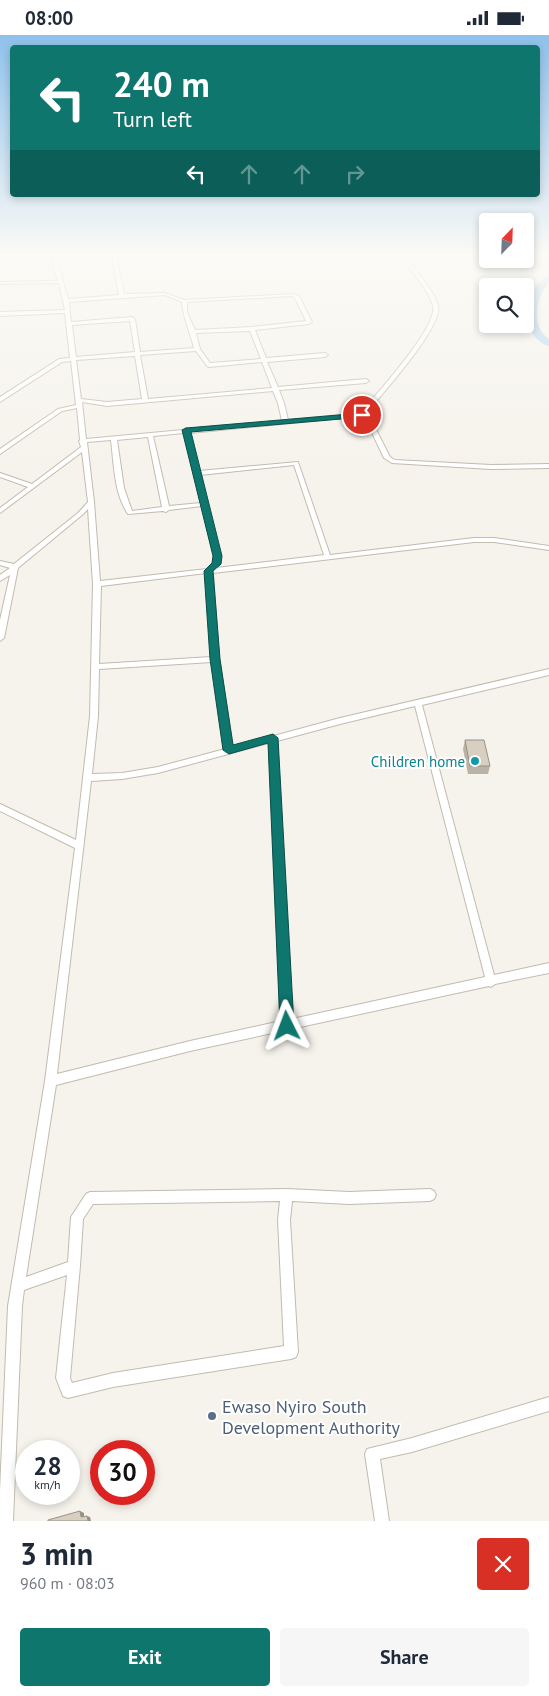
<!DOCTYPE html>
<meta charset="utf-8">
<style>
body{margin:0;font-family:"PT Sans",sans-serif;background:#f6f6f7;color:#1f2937;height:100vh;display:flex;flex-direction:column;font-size:19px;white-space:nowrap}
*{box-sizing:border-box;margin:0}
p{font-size:16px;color:#747a83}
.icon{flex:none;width:28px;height:28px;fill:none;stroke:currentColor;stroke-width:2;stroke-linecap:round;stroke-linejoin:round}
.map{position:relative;height:1486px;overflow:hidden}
.drawer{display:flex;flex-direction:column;background:#fff;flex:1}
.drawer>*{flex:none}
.banner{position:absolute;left:10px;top:10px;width:530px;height:152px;border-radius:5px;box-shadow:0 2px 8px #0003;background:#0f766e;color:#fff;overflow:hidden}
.needle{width:32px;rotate:23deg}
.fabs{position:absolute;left:479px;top:178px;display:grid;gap:10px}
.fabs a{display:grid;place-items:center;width:55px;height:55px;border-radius:5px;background:#fff;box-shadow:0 2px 8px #0003;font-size:25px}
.speed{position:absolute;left:15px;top:1405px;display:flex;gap:10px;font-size:25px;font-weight:700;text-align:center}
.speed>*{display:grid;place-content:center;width:65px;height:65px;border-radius:50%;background:#fff;box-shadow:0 2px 8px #0003;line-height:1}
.speed small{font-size:12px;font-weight:400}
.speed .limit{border:8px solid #d22;background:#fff;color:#111}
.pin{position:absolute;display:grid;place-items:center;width:42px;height:42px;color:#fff;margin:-21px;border:2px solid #fff;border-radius:50%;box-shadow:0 1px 5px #0007}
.me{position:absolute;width:55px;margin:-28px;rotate:357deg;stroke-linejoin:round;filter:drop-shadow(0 0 4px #0008)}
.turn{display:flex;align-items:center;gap:18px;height:105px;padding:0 20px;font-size:22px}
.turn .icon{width:65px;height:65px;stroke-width:2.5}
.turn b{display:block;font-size:35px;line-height:42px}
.lanes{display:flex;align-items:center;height:48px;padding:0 20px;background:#0003;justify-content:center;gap:25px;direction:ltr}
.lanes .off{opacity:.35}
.round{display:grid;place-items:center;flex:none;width:52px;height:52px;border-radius:5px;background:#f6f6f7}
.summary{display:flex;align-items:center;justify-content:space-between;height:85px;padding:0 20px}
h1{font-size:30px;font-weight:800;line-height:38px}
.primary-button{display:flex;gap:10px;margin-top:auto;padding:10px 20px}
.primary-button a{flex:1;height:58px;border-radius:5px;background:#0f766e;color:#fff;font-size:20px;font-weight:800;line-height:58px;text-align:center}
.primary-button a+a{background:#f6f6f7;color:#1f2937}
.status{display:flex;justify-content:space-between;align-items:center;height:35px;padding:0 25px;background:#fff;direction:ltr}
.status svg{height:14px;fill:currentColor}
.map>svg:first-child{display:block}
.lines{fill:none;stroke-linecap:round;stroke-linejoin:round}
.river{fill:#a9d4f2;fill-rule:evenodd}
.minor-casing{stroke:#c2bbae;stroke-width:2}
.minor{fill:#fff;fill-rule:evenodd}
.wall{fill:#bab2a6}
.shaded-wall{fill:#979187}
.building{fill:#d8cfc1;stroke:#979187}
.route{fill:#0f766e;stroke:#0a4d48}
.culture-dot{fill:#0f9aa8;stroke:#fff;stroke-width:2}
.service-dot{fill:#5c6f8a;stroke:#fff;stroke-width:2}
.labels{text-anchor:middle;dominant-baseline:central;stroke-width:4;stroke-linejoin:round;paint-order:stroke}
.culture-label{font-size:15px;fill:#0d838f;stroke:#fff;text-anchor:end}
.near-service-label{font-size:18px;fill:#4e5e75;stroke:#fff;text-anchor:start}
</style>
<div class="status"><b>08:00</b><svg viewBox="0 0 49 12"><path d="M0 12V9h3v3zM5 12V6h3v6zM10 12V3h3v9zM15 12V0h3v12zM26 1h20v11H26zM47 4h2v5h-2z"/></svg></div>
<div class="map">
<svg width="549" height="1486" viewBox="0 0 549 1486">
<rect width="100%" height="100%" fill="#f6f3ec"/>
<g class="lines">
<path class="river" d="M 549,242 C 549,250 544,253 541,260 C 534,275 535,294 549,304 L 549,311 C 520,303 521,252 549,242 Z"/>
<defs>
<g id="minor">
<path d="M 51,220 L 55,220 L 68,264 L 119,260 L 112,220 L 116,220 L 124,259 L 165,258 L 184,265 L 293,259 L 299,261 L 312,287 L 309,289 L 255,295 L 266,323 L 325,318 L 328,320 L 325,322 L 267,327 L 278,352 L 366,344 L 369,346 L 366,348 L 279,355 L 284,368 L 288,385 L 360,378 C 375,361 438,292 433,271 C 430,256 408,233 399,220 L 403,220 C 413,233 434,255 438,270 C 444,291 382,359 367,377 L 390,422 L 395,425 L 491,430 L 549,429 L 549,433 L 491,434 L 392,428 L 384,423 L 364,381 L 190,398 L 199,436 L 298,427 L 330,520 L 474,503 L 494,503 L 549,511 L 549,515 L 494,507 L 474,507 L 213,538 L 219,624 L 233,712 L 340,683 L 549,634 L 549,640 L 422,670 L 494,940 L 549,928 L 549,938 L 495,949 L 491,952 L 489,951 L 190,1016 L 56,1050 L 26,1242 L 68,1227 L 71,1182 L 86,1159 L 90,1157 L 287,1154 L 349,1157 L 430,1154 L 434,1156 L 436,1160 L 434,1164 L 430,1166 L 349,1169 L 292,1166 L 290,1185 L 298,1317 L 296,1322 L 291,1324 L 113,1352 L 68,1363 L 63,1361 L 56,1343 L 67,1240 L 24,1255 L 22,1271 L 13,1486 L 0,1486 L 0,1456 L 8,1271 L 45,1046 L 75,813 L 0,776 L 0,769 L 76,805 L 90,681 L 93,549 L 88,474 L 82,480 L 18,533 L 4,603 L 0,606 L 0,585 L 10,540 L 0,546 L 0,540 L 10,533 L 0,530 L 0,526 L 14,529 L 78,478 L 88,467 L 82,417 L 0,478 L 0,473 L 28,452 L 0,442 L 0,438 L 32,449 L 81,412 L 79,406 L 80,405 L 77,373 L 62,376 L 0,419 L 0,414 L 58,374 L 76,370 L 71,326 L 62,327 L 0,367 L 0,362 L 59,324 L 70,323 L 65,278 L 0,281 L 0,277 L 65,275 L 59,248 L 0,249 L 0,247 L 58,246 ZM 165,260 L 182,267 C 183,283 190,297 194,313 L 140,317 L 135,284 L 132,282 L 71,287 L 69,267 ZM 292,261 L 295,263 L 306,286 L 252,292 L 195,295 L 187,277 L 187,267 ZM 130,286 L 135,317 L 76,322 L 72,290 ZM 250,296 L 261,324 L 210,328 L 200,314 L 196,298 ZM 196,316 L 207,331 L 209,332 L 262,327 L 272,353 L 148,364 L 140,320 ZM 135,321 L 142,364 L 107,367 L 81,364 L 76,325 ZM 273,356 L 278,368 L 282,386 L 189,394 L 186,393 L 183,395 L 86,404 L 82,367 L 107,371 ZM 184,398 L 201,468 L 169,471 L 153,401 ZM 148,402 L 162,472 L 132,476 L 124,453 L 117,405 ZM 111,405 C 114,430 114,458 128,479 L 163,476 L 166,477 L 169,475 L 202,471 L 214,521 L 213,528 L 207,534 L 100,546 L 94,467 L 87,407 ZM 294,430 L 324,520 L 216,533 L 220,529 L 220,521 L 200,440 ZM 206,538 L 211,622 L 99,629 L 101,551 ZM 212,627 L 225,714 L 158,732 L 122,738 L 92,739 L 98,681 L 99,634 ZM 415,671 L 485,942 L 292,984 L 277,706 L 340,689 ZM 269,708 L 281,986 L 190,1006 L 57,1039 L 91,746 L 122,744 L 158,738 ZM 280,1166 L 278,1185 L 284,1311 L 113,1338 L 72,1348 L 70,1343 L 80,1231 L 83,1184 L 93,1169 Z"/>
<path d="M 549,1362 L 549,1376 L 412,1417 L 380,1424 L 389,1486 L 375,1486 L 365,1419 L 367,1414 L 412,1403 Z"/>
</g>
</defs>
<use href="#minor" class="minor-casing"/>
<use href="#minor" class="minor"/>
</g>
<path class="wall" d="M 465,705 L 490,731 L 488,739 L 468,739 L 463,714 Z"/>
<g class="shaded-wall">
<path d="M 80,1476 L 84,1478 L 84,1484 L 81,1482 Z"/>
<path d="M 87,1481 L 90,1482 L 91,1486 L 88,1486 Z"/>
</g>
<g class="building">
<path d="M 465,705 L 484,705 L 490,731 L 470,731 Z"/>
<path d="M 80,1476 L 81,1482 L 87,1481 L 88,1486 L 48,1486 L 48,1485 Z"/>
</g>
<linearGradient id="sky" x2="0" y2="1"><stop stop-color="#8fc1ec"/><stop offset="0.51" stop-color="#fbfaf6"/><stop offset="1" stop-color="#fbfaf6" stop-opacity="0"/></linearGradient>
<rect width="549" height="428" fill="url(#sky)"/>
<path class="route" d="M 362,378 L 364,379 L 364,382 L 191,397 L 222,521 L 221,529 L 213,536 L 220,624 L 233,710 L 273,699 L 278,703 L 294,991 L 292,995 L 287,997 L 282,995 L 280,991 L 268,708 L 229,719 L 223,715 L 210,624 L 204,536 L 212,528 L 213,521 L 182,395 L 186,393 Z"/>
<circle class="culture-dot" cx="475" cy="726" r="5"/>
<circle class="service-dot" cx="212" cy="1381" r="5"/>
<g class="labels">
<g class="culture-label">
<text x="465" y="726">Children home</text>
</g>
<g class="near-service-label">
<text x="222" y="1371">Ewaso Nyiro South<tspan x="222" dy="21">Development Authority</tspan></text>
</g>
</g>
</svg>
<div class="fabs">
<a><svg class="needle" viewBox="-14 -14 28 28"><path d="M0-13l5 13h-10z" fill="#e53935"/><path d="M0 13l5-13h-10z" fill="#747a83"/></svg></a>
<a><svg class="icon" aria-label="search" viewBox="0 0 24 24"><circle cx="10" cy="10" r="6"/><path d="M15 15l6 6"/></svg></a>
</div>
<div class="speed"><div>28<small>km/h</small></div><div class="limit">30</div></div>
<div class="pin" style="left:362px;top:380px;background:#d93025"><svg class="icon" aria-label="arrive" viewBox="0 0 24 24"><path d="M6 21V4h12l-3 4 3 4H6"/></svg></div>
<svg class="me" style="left:287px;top:991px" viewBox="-20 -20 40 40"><path d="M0-17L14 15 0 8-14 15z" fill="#0f766e" stroke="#fff" stroke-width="4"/></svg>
<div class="banner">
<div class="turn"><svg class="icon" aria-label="left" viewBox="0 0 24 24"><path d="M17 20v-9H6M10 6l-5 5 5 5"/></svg><div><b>240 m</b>Turn left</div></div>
<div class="lanes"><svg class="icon" aria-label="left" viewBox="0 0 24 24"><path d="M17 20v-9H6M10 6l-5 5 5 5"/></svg><svg class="icon off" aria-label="ahead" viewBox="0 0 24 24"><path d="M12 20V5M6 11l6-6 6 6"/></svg><svg class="icon off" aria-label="ahead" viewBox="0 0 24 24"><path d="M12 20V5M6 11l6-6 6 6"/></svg><svg class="icon off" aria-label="right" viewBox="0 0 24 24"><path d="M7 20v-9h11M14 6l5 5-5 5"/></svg></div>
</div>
</div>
<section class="drawer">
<div class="summary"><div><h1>3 min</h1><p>960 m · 08:03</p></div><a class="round" style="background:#d93025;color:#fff"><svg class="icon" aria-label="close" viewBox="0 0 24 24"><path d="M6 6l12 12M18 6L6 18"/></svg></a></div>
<div class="primary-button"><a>Exit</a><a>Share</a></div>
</section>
